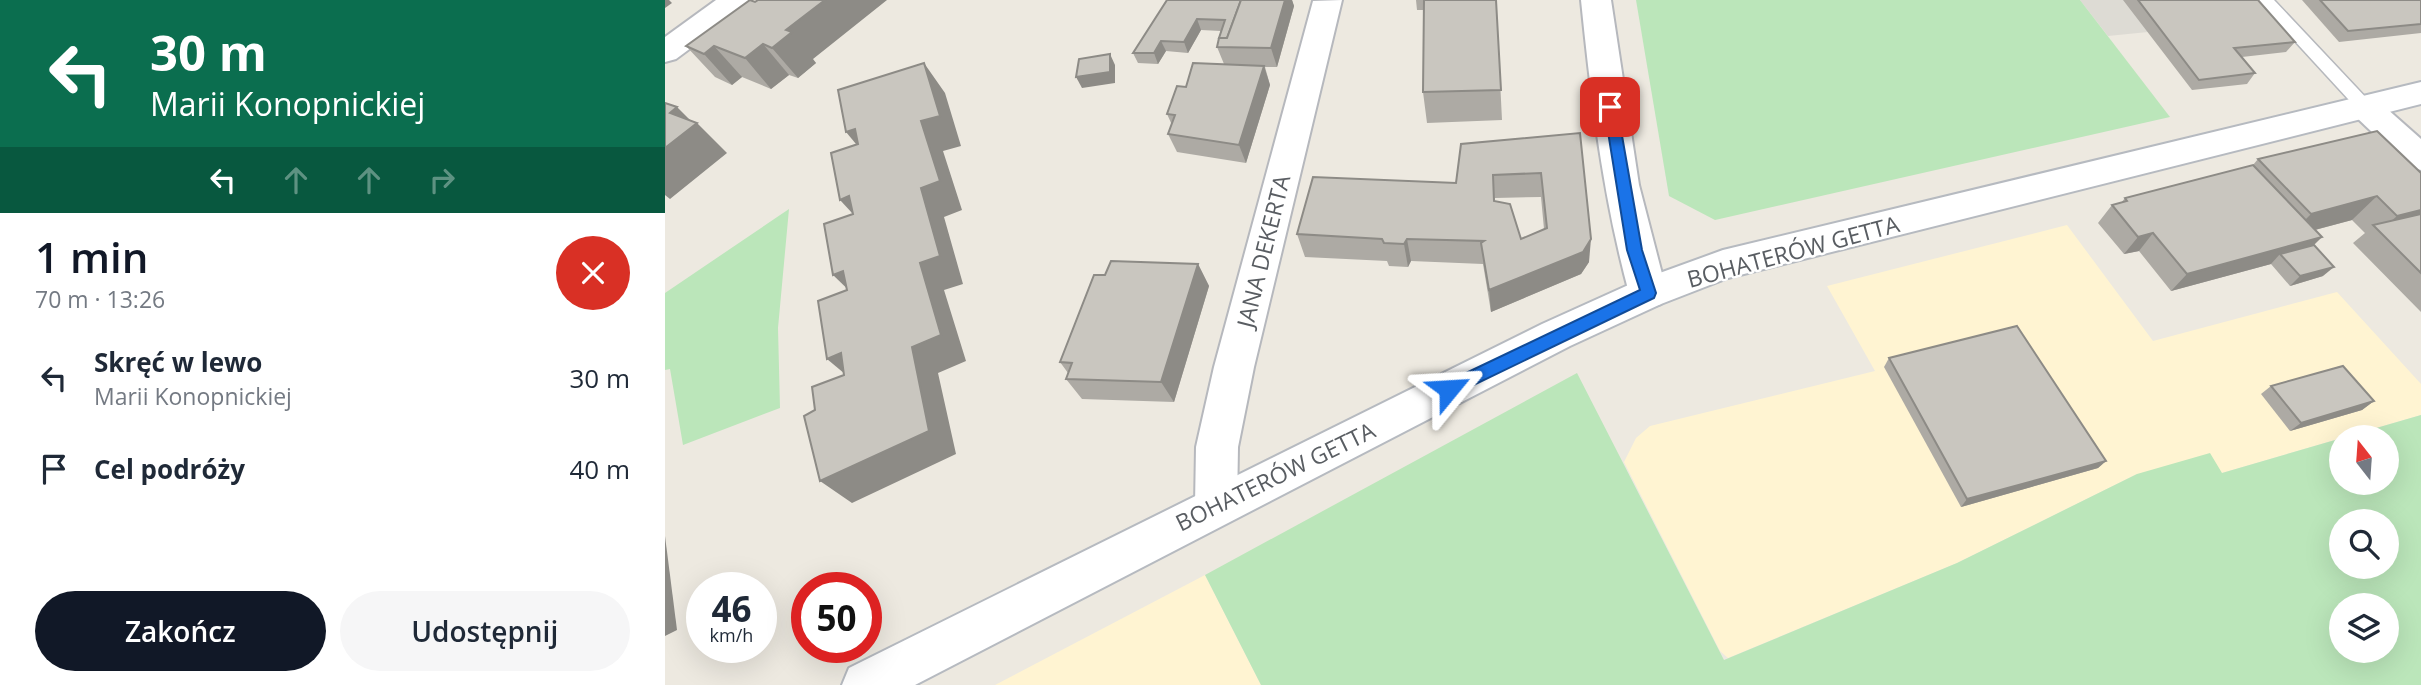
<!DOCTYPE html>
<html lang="pl">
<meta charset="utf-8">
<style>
body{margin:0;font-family:"Open Sans",sans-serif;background:#f6f6f7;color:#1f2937;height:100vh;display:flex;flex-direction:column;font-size:26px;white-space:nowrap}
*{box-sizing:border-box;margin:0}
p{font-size:23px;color:#747a83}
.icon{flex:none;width:38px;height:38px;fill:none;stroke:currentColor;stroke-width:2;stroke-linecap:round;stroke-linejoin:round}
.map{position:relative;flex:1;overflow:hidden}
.drawer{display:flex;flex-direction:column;background:#fff;width:665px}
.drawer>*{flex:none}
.guide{background:#0b6e4f;color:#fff;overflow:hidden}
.needle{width:46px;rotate:343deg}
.fabs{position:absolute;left:1664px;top:425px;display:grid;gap:14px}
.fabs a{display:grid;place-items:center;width:70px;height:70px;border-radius:50%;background:#fff;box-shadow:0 7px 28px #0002;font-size:35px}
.speed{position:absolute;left:21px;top:572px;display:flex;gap:14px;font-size:35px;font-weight:700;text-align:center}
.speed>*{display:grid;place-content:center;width:91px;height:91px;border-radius:50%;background:#fff;box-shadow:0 7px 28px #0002;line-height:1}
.speed small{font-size:18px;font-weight:400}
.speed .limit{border:10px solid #d22;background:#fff;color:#111}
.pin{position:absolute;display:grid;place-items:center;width:60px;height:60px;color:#fff;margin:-30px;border-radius:14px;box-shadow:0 4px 10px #0006}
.me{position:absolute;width:77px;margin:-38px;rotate:63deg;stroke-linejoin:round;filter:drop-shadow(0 0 5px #0008)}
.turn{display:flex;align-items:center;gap:24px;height:147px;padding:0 35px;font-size:32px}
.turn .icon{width:91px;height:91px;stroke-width:2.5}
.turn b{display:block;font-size:49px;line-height:60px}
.lanes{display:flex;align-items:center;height:66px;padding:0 35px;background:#0003;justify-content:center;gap:35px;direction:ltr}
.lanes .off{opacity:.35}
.round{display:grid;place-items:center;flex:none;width:74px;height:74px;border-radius:37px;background:#f6f6f7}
.headline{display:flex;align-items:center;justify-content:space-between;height:119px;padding:0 35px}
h1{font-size:42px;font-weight:600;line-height:52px;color:#111827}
.cta{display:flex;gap:14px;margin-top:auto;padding:14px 35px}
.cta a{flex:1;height:80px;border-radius:42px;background:#111827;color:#fff;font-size:28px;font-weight:600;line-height:80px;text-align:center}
.cta a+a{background:#f6f6f7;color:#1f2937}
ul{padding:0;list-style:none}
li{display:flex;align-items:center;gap:21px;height:91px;padding:0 35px}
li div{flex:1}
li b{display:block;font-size:26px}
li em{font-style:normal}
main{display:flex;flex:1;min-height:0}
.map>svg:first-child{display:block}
.commercial{fill:#fff4d2}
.industrial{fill:#dddbd4}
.green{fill:#bbe6ba;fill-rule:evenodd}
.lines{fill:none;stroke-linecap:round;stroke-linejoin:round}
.lane-casing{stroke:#b6b8bd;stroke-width:3}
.street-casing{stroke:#b6b8bd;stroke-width:4}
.secondary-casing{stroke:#b6bac0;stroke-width:4}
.lane{fill:#fff;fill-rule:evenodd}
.street{fill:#fff;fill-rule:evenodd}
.secondary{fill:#fff;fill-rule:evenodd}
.wall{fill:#adaaa4;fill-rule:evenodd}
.shaded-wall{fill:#8d8b86}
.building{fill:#c9c6bf;stroke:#8d8b86;stroke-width:2;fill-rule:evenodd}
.route{fill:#1a73e8;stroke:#114b97;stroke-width:2}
.labels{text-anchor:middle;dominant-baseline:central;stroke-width:5;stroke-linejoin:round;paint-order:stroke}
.street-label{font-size:23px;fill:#595d62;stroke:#fff}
</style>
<main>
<section class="drawer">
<div class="guide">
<div class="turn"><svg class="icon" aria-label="left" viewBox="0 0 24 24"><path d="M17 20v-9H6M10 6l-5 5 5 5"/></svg><div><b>30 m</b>Marii Konopnickiej</div></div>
<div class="lanes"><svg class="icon" aria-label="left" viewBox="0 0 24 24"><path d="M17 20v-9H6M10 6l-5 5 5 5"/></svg><svg class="icon off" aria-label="ahead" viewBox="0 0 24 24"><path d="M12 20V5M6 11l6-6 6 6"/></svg><svg class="icon off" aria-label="ahead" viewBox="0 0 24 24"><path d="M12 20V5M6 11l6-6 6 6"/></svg><svg class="icon off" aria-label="right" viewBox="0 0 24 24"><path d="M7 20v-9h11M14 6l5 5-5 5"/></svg></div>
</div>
<div class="headline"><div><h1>1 min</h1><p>70 m · 13:26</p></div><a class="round" style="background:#d93025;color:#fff"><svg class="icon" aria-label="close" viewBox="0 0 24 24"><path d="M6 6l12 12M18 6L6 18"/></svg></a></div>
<ul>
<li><svg class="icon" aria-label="left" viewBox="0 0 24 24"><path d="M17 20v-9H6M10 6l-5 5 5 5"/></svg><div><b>Skręć w lewo</b><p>Marii Konopnickiej</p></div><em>30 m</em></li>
<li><svg class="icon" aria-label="arrive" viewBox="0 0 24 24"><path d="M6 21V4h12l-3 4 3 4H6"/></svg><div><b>Cel podróży</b></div><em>40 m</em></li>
</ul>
<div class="cta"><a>Zakończ</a><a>Udostępnij</a></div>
</section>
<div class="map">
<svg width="1756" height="685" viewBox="0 0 1756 685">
<rect width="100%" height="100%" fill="#ede9e0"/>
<g class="commercial">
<path d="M 1402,225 L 1488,341 L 1672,292 L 1756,384 L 1756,415 L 1557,473 L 1472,474 L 1292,563 L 1063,658 L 1055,651 L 959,462 L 971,438 L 985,426 L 1210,371 L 1162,286 Z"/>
<path d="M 540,575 L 596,685 L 330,685 Z"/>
</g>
<path class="industrial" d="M 1415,0 L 1566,0 L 1483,32 L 1443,36 Z"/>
<g class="green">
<path d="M 971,0 L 1415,0 L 1505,117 L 1050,220 L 1004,196 Z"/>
<path d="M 124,209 L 113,328 L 115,408 L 18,445 L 5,369 L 0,370 L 0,293 Z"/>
<path d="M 912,373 L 1059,660 L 1292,563 L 1472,474 L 1545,453 L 1557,473 L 1756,415 L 1756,685 L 596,685 L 540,575 ZM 1676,438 L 1722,438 L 1722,483 L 1676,483 ZM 1676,522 L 1722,522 L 1722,567 L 1676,567 ZM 1676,606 L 1722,606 L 1722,651 L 1676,651 Z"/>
</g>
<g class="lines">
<defs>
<path id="lane" d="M 1592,0 L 1609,0 L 1707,104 L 1710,108 L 1707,112 L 1695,112 Z"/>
<g id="street">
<path d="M 51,0 L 86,0 L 81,7 L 11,59 L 0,62 L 0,37 Z"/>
<path d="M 677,0 L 589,367 L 573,447 L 572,505 L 566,519 L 551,525 L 536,519 L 530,505 L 531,447 L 549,367 L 648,1 Z"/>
<path d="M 916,0 L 946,0 L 974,185 L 1002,293 L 996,304 L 983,308 L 970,304 L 964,293 C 938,197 926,99 916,0 Z"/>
<path d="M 1701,97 L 1712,100 L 1756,139 L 1756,170 L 1744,167 L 1690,116 L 1685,108 L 1690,100 Z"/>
</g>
<path id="secondary" d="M 1756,82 L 1756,104 L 1063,278 L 996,304 L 905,346 L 250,685 L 177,685 L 184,668 L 877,324 L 970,282 L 1058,250 Z"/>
</defs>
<use href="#lane" class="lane-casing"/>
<use href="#street" class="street-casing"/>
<use href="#secondary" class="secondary-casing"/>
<use href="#lane" class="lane"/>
<use href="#street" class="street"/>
<use href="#secondary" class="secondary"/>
</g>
<g class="wall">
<path d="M 85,0 L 151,63 L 133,78 L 124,75 L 106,89 L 77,77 L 67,85 L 50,77 L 21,46 Z"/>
<path d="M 502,0 L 627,0 L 629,6 L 612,67 L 600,67 L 605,85 L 581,163 L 512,152 L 503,134 L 507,125 L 502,114 L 521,87 L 559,64 L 552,47 L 556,31 L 536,30 L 523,53 L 501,51 L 493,64 L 473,63 L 468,53 Z"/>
<path d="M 751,0 L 831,0 L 837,120 L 762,123 L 758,92 L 759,10 L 752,10 Z"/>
<path d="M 1458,0 L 1593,0 L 1630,42 L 1621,52 L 1577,57 L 1590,73 L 1582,84 L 1527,90 Z"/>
<path d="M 1637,0 L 1756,0 L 1756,33 L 1674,42 Z"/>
<path d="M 915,133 L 924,262 L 916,274 L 826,312 L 818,264 L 746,261 L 743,267 L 724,266 L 722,261 L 640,257 L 632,234 L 791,183 ZM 876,197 L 879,229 L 856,239 L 830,202 L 830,198 Z"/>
<path d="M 1593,159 L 1756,173 L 1756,312 L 1688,243 L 1700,233 L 1687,220 L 1650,230 L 1657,237 L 1649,245 L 1658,276 L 1625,286 L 1606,264 L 1506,291 L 1474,251 L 1459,254 L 1433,223 L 1447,205 L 1456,203 L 1460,198 L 1588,165 Z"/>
<path d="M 533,264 L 544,286 L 509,402 L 417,399 L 401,379 L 403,373 L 395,362 L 440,275 Z"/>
<path d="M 1224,358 L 1441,461 L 1433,468 L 1296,507 L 1219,367 Z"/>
<path d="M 1606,386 L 1709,401 L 1697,410 L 1625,431 L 1596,394 Z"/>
</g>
<g class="shaded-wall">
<path d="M 0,0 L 4,0 L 7,3 L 0,8 Z"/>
<path d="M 160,0 L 222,0 L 148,59 L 151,63 L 133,78 L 107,48 L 121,30 Z"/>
<path d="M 620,0 L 627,0 L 629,6 L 612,67 L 606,48 Z"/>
<path d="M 532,19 L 536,30 L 523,53 L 519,42 Z"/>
<path d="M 496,41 L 501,51 L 493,64 L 489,53 Z"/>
<path d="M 98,44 L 124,75 L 106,89 L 80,58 Z"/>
<path d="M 49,46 L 77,77 L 67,85 L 39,54 Z"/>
<path d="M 445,54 L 450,65 L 450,83 L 417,88 L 411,77 Z"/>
<path d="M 259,63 L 280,93 L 296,146 L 278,151 L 297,210 L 279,217 L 298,284 L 279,290 L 301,361 L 273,373 L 291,454 L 187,503 L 155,481 L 247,347 L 255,263 L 256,121 Z"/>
<path d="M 599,66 L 605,85 L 581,163 L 574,145 Z"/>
<path d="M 12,107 L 30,125 L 32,123 L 62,153 L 5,199 L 0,195 L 0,148 L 5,113 Z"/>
<path d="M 190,129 L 206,162 L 181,132 Z"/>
<path d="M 184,196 L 201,228 L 175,200 Z"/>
<path d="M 1712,196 L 1687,220 L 1623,237 L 1646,214 Z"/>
<path d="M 1756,210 L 1756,226 L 1714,232 L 1732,216 Z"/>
<path d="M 1488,233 L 1474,251 L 1459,254 L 1473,237 Z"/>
<path d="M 1657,237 L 1638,255 L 1615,254 L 1606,264 L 1506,291 L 1522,274 Z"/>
<path d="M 742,239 L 746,261 L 743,267 L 739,244 Z"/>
<path d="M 926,239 L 924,262 L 916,274 L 826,312 L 824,290 Z"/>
<path d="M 533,264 L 544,286 L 509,402 L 496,382 Z"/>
<path d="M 1669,267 L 1658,276 L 1625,286 L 1635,276 Z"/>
<path d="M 178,271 L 196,302 L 168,275 Z"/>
<path d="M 176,353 L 192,384 L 162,359 Z"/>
<path d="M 1709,401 L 1697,410 L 1625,431 L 1636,423 Z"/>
<path d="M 1441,461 L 1433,468 L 1296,507 L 1302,499 Z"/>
<path d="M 0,536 L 12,630 L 0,636 Z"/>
</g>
<g class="building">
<path d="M 85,0 L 90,2 L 93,0 L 160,0 L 121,30 L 127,32 L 107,48 L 98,44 L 80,58 L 49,46 L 39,54 L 21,46 Z"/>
<path d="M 502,0 L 576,0 L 562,38 L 554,38 L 560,20 L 532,19 L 519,42 L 496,41 L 489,53 L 468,53 Z"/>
<path d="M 576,0 L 620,0 L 606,48 L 552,47 L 554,38 L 562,38 Z"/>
<path d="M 759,0 L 831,0 L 836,90 L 758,92 Z"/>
<path d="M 1473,0 L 1593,0 L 1630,42 L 1569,48 L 1590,73 L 1534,80 Z"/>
<path d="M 1655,0 L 1756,0 L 1756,24 L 1683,31 Z"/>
<path d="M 445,54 L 445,72 L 411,77 L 414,59 Z"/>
<path d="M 259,63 L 275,116 L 256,121 L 275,181 L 256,188 L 275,256 L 255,263 L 276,335 L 247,347 L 264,431 L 155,481 L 139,416 L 150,410 L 147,387 L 179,375 L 176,353 L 162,359 L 153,301 L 182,290 L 178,271 L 168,275 L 159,224 L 188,214 L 184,196 L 175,200 L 166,153 L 193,144 L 190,129 L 181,132 L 173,90 Z"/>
<path d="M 528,63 L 599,66 L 574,145 L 503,134 L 510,115 L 502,114 L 512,86 L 521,87 Z"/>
<path d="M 0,103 L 12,107 L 5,113 L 32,123 L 0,148 Z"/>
<path d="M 1712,131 L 1756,173 L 1756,210 L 1732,216 L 1712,196 L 1646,214 L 1593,159 Z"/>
<path d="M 915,133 L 926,239 L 918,252 L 824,290 L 816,243 L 819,241 L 742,239 L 739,244 L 719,243 L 717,239 L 632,234 L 648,177 L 791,183 L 796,144 ZM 876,173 L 882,228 L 856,239 L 845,204 L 829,201 L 828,175 Z"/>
<path d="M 1588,165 L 1657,237 L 1522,274 L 1488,233 L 1473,237 L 1447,205 L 1462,201 L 1460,198 Z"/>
<path d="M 1756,214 L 1756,273 L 1708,225 Z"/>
<path d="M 1649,245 L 1669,267 L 1635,276 L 1615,254 Z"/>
<path d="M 446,261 L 533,264 L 496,382 L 401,379 L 407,363 L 395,362 L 429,275 L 440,275 Z"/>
<path d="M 1352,326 L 1441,461 L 1302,499 L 1224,358 Z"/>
<path d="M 1678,366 L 1709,401 L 1636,423 L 1606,386 Z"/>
</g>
<path class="route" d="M 945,102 L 952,107 L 977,250 L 991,293 L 989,298 L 790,394 L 778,394 L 778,384 L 975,290 L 962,250 L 939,107 Z"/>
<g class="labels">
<g class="street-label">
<text transform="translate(598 251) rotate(-76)">JANA DEKERTA</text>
<text transform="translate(1128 251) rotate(-15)">BOHATERÓW GETTA</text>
<text transform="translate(610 476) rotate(-26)">BOHATERÓW GETTA</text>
</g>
</g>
</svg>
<div class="fabs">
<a><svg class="needle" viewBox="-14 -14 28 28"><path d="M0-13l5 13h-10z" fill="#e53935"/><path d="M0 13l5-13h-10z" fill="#747a83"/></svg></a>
<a><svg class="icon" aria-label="search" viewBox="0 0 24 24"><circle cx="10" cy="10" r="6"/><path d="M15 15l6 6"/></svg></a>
<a><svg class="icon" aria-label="layers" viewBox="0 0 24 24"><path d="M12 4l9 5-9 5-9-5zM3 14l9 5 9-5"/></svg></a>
</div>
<div class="speed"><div>46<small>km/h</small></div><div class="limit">50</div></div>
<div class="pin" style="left:945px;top:107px;background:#d93025"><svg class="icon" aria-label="arrive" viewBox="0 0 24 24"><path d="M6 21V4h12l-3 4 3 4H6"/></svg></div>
<svg class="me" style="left:784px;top:389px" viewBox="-20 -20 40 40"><path d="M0-17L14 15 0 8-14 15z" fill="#1a73e8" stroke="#fff" stroke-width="4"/></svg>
</div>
</main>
